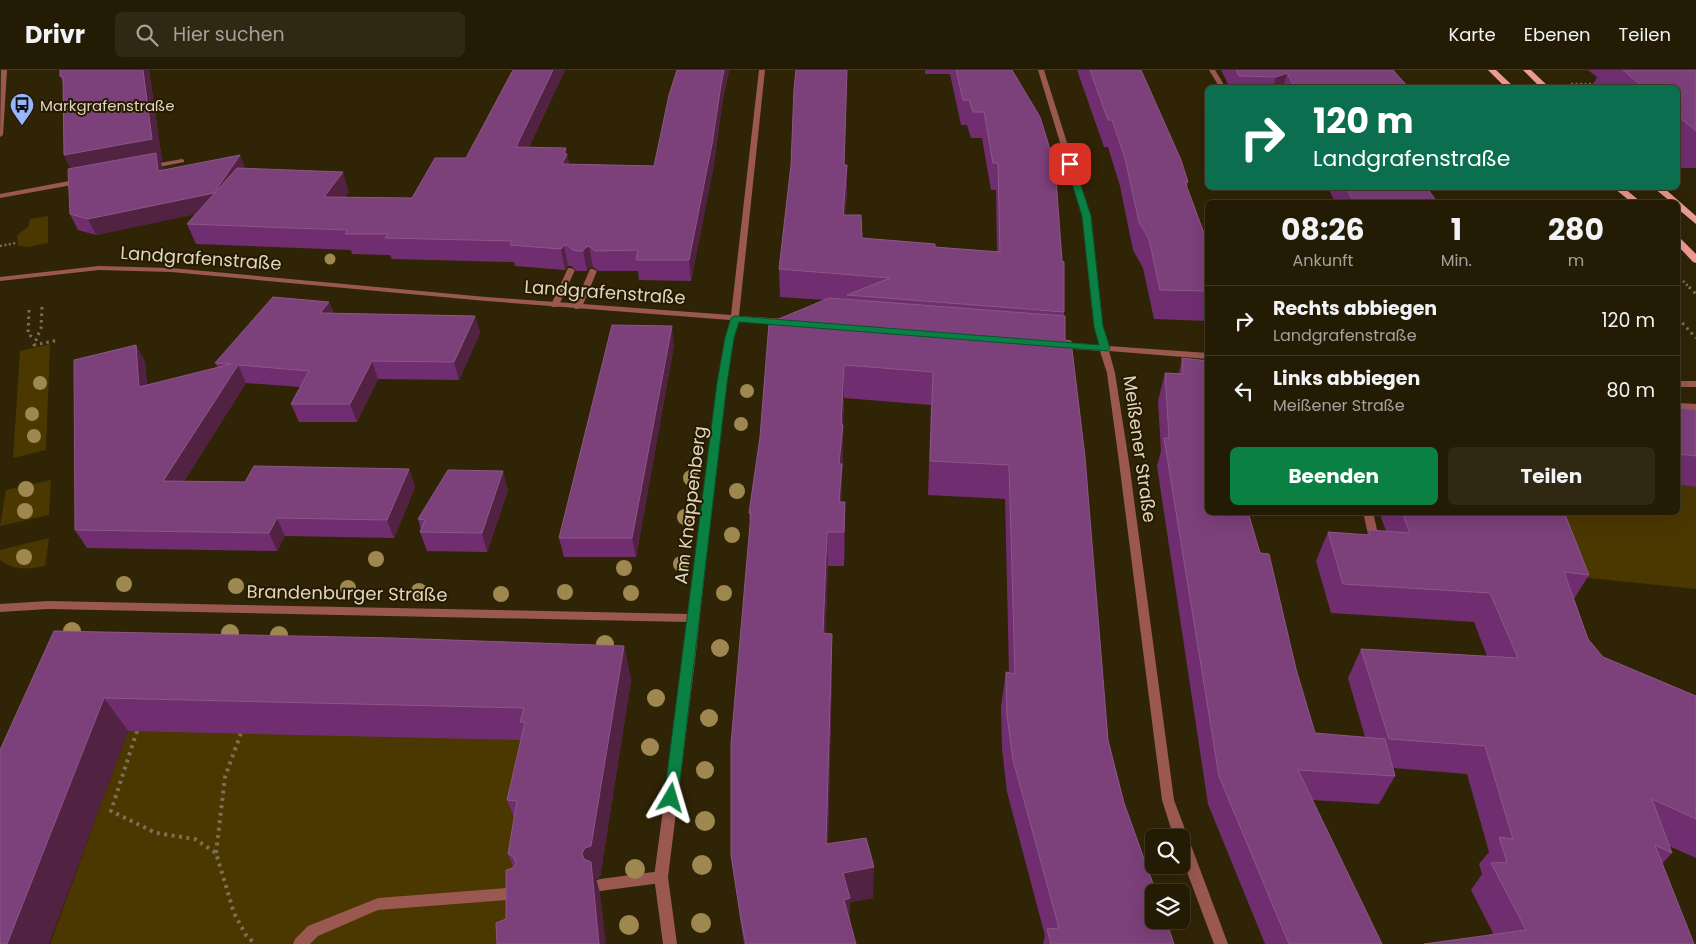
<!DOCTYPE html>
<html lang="de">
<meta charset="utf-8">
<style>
body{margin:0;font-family:Poppins,sans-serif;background:#302813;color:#f1f3f6;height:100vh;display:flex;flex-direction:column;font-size:19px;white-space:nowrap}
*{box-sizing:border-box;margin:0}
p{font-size:16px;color:#a3a19a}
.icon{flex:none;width:28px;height:28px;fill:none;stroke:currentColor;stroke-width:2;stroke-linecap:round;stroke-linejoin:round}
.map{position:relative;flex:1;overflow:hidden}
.drawer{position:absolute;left:1205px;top:130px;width:475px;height:315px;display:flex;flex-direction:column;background:#241b04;border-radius:8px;box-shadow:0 5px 20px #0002,0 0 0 1px #413926}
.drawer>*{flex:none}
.banner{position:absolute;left:1205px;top:15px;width:475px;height:105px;border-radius:8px;box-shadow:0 5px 20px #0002,0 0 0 1px #413926;background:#0b6e4f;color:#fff;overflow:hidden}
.tools{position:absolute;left:1145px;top:759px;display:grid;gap:10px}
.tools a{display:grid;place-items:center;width:45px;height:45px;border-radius:8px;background:#241b04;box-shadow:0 5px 20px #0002,0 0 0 1px #413926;font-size:25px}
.pin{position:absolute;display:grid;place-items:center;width:42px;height:42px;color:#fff;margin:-21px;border-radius:10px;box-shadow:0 2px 8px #0006}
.me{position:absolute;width:55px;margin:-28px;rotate:7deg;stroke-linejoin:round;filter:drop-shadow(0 0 4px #0008)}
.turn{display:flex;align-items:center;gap:18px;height:105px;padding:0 25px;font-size:22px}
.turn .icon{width:65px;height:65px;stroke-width:2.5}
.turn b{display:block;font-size:35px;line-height:42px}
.eta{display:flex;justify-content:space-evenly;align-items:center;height:85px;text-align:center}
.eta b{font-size:30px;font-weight:700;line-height:35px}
.cta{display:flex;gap:10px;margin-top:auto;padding:10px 25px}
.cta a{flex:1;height:58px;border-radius:8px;background:#0b8043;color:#fff;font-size:20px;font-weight:700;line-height:58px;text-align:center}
.cta a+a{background:#302813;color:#f1f3f6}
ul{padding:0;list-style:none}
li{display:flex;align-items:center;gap:15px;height:70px;padding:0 25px;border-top:1px solid #413926}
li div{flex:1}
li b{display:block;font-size:19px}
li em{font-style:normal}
header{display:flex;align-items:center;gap:30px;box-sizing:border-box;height:70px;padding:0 25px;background:#241b04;border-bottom:1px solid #413926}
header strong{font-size:24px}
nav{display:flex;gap:28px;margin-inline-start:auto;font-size:18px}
.search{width:350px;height:45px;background:#302813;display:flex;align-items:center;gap:12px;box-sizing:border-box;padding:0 18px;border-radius:8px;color:#a3a19a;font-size:19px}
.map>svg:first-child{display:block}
.green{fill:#4b3700}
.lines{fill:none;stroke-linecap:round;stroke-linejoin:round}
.path-far2{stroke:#7b7057;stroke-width:2.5;stroke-dasharray:2 2.5;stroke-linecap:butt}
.path-far1{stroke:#7b7057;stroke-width:3;stroke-dasharray:2.5 4;stroke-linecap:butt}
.path{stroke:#7b7057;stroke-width:4;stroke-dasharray:3 4.5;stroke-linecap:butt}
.service{fill:#9a5851;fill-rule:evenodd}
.minor{fill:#9a5851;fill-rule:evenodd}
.primary{fill:#ef9c93;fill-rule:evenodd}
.tree{fill:#9f8750}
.wall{fill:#702e71}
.shaded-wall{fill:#522243}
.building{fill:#7c407a;stroke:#8c5785}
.route{fill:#0b8043;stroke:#07532c}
.labels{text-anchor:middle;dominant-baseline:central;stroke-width:4;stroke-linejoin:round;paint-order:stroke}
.far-poi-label{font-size:15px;fill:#dfd5c1;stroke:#261a00;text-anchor:start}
.street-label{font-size:18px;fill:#dfd5c1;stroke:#261a00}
</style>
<header>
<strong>Drivr</strong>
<div class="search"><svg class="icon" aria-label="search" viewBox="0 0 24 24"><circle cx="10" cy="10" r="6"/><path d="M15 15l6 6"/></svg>Hier suchen</div>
<nav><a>Karte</a><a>Ebenen</a><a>Teilen</a></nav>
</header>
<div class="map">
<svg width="1696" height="874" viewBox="0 0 1696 874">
<rect width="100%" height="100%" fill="#302406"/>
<g class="green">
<path d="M 48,146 L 48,173 L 28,177 L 18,176 L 17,165 L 28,157 L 30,149 Z"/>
<path d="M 50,274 L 46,380 L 13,388 L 20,281 Z"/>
<path d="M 51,410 L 49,445 L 0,456 L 6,420 Z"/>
<path d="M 1678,415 L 1696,417 L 1696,519 L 1560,505 L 1536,443 L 1678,442 Z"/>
<path d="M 49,468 L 45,496 C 29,499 14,501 0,490 L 0,480 Z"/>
<path d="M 128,660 L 537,662 L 518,874 L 50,874 Z"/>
</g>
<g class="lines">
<g class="path-far2">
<path d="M 1571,14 L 1598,14"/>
<path d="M 0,176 L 16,173"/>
<path d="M 1683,211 L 1690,218"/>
</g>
<g class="path-far1">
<path d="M 1689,217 L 1696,224"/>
<path d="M 42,237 L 41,258 L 34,275 L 59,270"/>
<path d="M 29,240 L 28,264 L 35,269"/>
<path d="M 1678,248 L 1696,268"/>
</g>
<g class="path">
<path d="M 137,661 L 111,741 L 156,763 L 195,769 L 216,783 L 234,843 L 246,865 L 255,874"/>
<path d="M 216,783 L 225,707 L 241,663"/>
</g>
<g class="service">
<path d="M 1209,0 L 1215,0 L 1226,18 L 1220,18 Z"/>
<path d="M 182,89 L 184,90 L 184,92 L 149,99 L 145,97 L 149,95 Z"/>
<path d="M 80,109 L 83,109 L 83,113 L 0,128 L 0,124 Z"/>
<path d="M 568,198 L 571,198 L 575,200 L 559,235 L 558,237 L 552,237 L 551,235 Z"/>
<path d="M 590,199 L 593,199 L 597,201 L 582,237 L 578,239 L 575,239 L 574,237 Z"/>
<path d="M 1363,442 L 1373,442 L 1380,473 L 1379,476 L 1375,477 L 1370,473 Z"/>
<path d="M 661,801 L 666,803 L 668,807 L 666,811 L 661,813 L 600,821 L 595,819 L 593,815 L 595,811 L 600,809 Z"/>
<path d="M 518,817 L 523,819 L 525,823 L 523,827 L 518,829 L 378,840 L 318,866 L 310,874 L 293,874 L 295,869 L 308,856 L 378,828 Z"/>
</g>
<g class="minor">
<path d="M 1,0 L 7,0 L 3,65 L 0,67 Z"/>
<path d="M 759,0 L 765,0 L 739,246 L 786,249 L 790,252 L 786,255 L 738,251 L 733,268 L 726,313 L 695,591 L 668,807 L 677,874 L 663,874 L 654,807 L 688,552 L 48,539 L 0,542 L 0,534 L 48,531 L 689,544 L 718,313 L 725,268 L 730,250 L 486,231 L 171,202 L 99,200 L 0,211 L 0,207 L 99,196 L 171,198 L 486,227 L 731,245 Z"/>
<path d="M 1038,0 L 1044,0 L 1090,145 L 1102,257 L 1108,276 L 1208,283 L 1208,289 L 1109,281 L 1115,303 L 1129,392 L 1174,730 L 1228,874 L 1214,874 L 1181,786 L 1181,768 L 1174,768 L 1162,730 L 1119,392 L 1107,303 L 1100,281 L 1060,278 L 1056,275 L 1060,272 L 1099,275 L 1094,257 L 1082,145 Z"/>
<rect x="1678" y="311" width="18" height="6"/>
<path d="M 1678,333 L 1696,334 L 1696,340 L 1678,339 Z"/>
</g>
<g class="primary">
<path d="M 1488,0 L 1496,0 L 1515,18 L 1506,18 Z"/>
<path d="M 1523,0 L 1531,0 L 1550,18 L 1541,18 Z"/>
<path d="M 1614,118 L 1624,118 L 1641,132 L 1631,132 Z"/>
<path d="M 1654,118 L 1664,118 L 1696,146 L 1696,154 L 1678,139 L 1678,132 L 1671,132 Z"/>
<path d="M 1678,168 L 1681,169 L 1696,184 L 1696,193 L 1693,192 L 1678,176 Z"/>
</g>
</g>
<g class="tree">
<circle cx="330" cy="189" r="5.5"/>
<circle cx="40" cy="313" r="7"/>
<circle cx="747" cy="321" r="7"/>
<circle cx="32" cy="344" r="7"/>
<circle cx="741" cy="354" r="7"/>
<circle cx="34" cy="366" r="7"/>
<circle cx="691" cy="408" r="8"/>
<circle cx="26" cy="419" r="8"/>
<circle cx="737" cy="421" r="8"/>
<circle cx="25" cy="441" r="8"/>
<circle cx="685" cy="447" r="8"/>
<circle cx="732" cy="465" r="8"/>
<circle cx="24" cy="487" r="8"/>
<circle cx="376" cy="489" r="8"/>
<circle cx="681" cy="494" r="8"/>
<circle cx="624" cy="498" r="8"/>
<circle cx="124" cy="514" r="8"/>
<circle cx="236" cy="516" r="8"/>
<circle cx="348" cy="518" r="8"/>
<circle cx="419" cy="521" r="8"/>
<circle cx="565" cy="522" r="8"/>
<circle cx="631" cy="523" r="8"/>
<circle cx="724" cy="523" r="8"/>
<circle cx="501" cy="524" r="8"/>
<circle cx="72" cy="561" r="9"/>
<circle cx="230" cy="563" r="9"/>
<circle cx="279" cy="565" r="9"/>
<circle cx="605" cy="574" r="9"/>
<circle cx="720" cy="578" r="9"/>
<circle cx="656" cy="628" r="9"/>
<circle cx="709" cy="648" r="9"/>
<circle cx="650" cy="677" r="9"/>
<circle cx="705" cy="700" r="9"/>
<circle cx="705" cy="751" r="10"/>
<circle cx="702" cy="795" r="10"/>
<circle cx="635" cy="799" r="10"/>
<circle cx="701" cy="853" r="10"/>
<circle cx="629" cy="855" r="10"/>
</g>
<g class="wall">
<path d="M 60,0 L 149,0 L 162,91 L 160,91 L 163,100 L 245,98 L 349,122 L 345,127 L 412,128 L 466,88 L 513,0 L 565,0 L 529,77 L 569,94 L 654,96 L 677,0 L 729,0 L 722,34 L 714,94 L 691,211 L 639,210 L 638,201 L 599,201 L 593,197 L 588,198 L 587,201 L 577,201 L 571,196 L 568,196 L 565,200 L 515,196 L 514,192 L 392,189 L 390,185 L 352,184 L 351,180 L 196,174 L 187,154 L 195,144 L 96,165 L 78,160 L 70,144 L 71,99 L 64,85 L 63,12 L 60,6 Z"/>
<path d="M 925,0 L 1012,0 L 1064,242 L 1064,246 L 1065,270 L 1108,670 L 1124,733 L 1174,874 L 1043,874 L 1045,866 L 1007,722 L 1002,679 L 1001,636 L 1006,602 L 1009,603 L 1005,429 L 928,425 L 931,335 L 844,328 L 843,355 L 843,389 L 842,404 L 841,432 L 845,432 L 845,466 L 844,496 L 828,496 L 825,564 L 832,564 L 832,598 L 828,774 L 873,828 L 850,832 L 850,852 L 856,874 L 744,874 L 731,785 L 750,455 L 749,443 L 824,230 L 780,227 L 779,199 L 845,95 L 847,95 L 847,121 L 845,145 L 862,168 L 935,177 L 997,182 L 996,120 L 991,120 L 982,68 L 971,68 L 967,55 L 961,55 L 950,4 L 925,4 Z"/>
<path d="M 1077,0 L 1141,0 L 1188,112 L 1187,117 L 1208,174 L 1208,251 L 1154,249 L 1143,198 L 1133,180 L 1120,116 L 1108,77 L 1104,77 Z"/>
<path d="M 1221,0 L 1393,0 L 1409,18 L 1230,18 Z"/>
<path d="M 1588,0 L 1696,0 L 1696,98 L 1680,98 L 1678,96 L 1678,18 L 1592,18 L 1597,7 Z"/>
<path d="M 1328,118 L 1427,118 L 1437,132 L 1335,132 Z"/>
<path d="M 329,232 L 334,244 L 475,246 L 480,263 L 459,310 L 378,309 L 357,352 L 299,352 L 291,334 L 300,317 L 246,313 L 184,411 L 245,412 L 409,399 L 415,417 L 394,468 L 285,466 L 277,481 L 87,478 L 75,460 L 136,275 L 145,292 L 147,315 L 218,298 L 215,293 Z"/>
<path d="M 674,275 L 636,487 L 564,487 L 559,468 Z"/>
<path d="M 1182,288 L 1208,442 L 1260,483 L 1296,599 L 1315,663 L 1365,667 L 1348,608 L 1361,579 L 1487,586 L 1474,552 L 1331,543 L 1316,491 L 1328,462 L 1367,465 L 1369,460 L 1386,461 L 1379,442 L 1564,442 L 1589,505 L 1574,529 L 1588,569 L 1603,587 L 1696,626 L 1696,788 L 1669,776 L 1672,783 L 1662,794 L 1694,874 L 1494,865 L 1471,820 L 1482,804 L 1479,794 L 1489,782 L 1467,704 L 1393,698 L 1395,706 L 1379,734 L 1312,730 L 1382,874 L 1265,874 L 1208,734 L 1157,396 L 1161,381 L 1158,331 L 1165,303 L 1179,303 Z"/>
<path d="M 1678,338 L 1696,340 L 1696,417 L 1678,415 Z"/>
<path d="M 508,420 L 487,482 L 427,481 L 420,462 L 421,460 L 418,449 Z"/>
<path d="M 54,561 L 624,576 L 631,610 L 600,807 L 596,809 L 600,823 L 506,849 L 513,797 L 508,784 L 514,748 L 507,730 L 521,670 L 128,661 Z"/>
</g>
<g class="shaded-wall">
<path d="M 143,0 L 149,0 L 162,91 L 160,91 L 163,98 L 165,117 L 75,108 L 64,85 Z"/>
<path d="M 553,0 L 565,0 L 520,96 L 516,77 Z"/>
<path d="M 724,0 L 729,0 L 722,34 L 714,94 L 691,211 L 689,190 Z"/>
<path d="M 847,0 L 844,121 L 844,95 Z"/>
<path d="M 1287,3 L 1283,18 L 1273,18 L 1276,7 Z"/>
<path d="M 566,78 L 570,97 L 562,94 L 564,84 Z"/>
<path d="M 240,85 L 246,100 L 221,139 L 96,165 L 88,149 Z"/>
<path d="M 847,95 L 847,121 L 843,172 L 843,145 Z"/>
<path d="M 343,102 L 349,122 L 330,147 L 324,127 Z"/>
<path d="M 564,175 L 568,196 L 565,200 L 561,179 Z"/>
<path d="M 589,176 L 593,197 L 588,198 L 587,201 L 583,181 L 585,178 Z"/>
<path d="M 329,232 L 336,249 L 320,243 Z"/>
<path d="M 475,246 L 480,263 L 459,310 L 454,292 Z"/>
<path d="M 672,256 L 674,275 L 636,487 L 632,468 Z"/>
<path d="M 136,275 L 145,292 L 149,335 L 139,317 Z"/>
<path d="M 372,291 L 378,309 L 357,352 L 350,334 Z"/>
<path d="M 238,295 L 246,313 L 173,429 L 163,411 Z"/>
<path d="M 844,295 L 844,328 L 842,362 L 843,355 L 843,389 L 842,404 L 842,427 L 840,466 L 839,394 Z"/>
<path d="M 409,399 L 415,417 L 394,468 L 387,450 Z"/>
<path d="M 503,401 L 508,420 L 487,482 L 482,463 Z"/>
<path d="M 845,432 L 845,466 L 844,496 L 844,462 Z"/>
<path d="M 277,448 L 285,466 L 277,481 L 269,463 Z"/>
<path d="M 827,462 L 828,496 L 824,597 L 823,563 Z"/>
<path d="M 832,564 L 832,598 L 827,805 L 826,774 Z"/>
<path d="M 624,576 L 631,610 L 600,807 L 596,809 L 600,823 L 606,874 L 599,874 L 582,783 Z"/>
<path d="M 104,628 L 128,661 L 49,874 L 7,874 Z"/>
<path d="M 874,797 L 873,828 L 850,832 L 850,859 L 844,861 L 843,803 Z"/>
</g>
<g class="building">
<path d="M 60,0 L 143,0 L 152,69 L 64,85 L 63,7 L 60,6 Z"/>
<path d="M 513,0 L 553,0 L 516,77 L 566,78 L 564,84 L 567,84 L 562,94 L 654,96 L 669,25 L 677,0 L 724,0 L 721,15 L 712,74 L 689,190 L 636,190 L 638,180 L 595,181 L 589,176 L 585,178 L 583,181 L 578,181 L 573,180 L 567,175 L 564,175 L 561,179 L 510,175 L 512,171 L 385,168 L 388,164 L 345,164 L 347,160 L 187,154 L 237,98 L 343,102 L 324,127 L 412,128 L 435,88 L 466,88 Z"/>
<path d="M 796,0 L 847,0 L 844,95 L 847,95 L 843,145 L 861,145 L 862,168 L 935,174 L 935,177 L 1000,182 L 998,93 L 993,93 L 984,42 L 973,42 L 969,30 L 963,30 L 956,0 L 1012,0 L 1040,47 L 1055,95 L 1062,191 L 1064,192 L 1064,242 L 847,225 L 890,208 L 779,199 L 791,95 L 794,19 Z"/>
<path d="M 1090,0 L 1141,0 L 1181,90 L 1188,112 L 1185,112 L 1208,174 L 1208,221 L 1160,220 L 1149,169 L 1139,152 L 1125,88 L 1112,50 L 1108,50 Z"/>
<path d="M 1236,0 L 1393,0 L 1409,18 L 1295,18 L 1287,3 L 1276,7 L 1239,6 Z"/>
<path d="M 1623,0 L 1696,0 L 1696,61 L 1678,46 L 1678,18 L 1644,18 Z"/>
<path d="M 156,83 L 158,101 L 240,85 L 214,123 L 88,149 L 70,144 L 68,99 Z"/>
<path d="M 1346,118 L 1427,118 L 1437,132 L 1354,132 Z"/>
<path d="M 273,227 L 329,232 L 320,243 L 475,246 L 454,292 L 372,291 L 350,334 L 291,334 L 309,301 L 238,295 L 163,411 L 245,412 L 254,396 L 409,399 L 387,450 L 277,448 L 269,463 L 75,460 L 74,290 L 136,275 L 139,317 L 231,294 L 215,293 Z"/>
<path d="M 829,228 L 1065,246 L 1065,270 L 1071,271 L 1085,387 L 1108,670 L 1124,733 L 1156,822 L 1154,822 L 1154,850 L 1166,850 L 1174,874 L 1051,874 L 1047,859 L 1059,858 L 1013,690 L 1007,646 L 1006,602 L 1015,604 L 1009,395 L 930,391 L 933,302 L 844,295 L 841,355 L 843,355 L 839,394 L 842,394 L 839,432 L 845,432 L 844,462 L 827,462 L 823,563 L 832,564 L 826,774 L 866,768 L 874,797 L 843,803 L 850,828 L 844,830 L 856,874 L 746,874 L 741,850 L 731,785 L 731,674 L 751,443 L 749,443 L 760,367 L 769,253 Z"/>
<path d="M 612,255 L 672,256 L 632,468 L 559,468 Z"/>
<path d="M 1182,288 L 1208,291 L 1208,442 L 1248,442 L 1260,483 L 1269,484 L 1296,599 L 1315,663 L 1385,669 L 1395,706 L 1298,700 L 1382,874 L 1289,874 L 1219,706 L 1164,368 L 1169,368 L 1165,303 L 1183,304 Z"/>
<path d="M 1678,338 L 1696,340 L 1696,386 L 1678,384 Z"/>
<path d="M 448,400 L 503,401 L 482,463 L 420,462 L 425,450 L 418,449 Z"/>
<path d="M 1402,442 L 1564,442 L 1589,505 L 1564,502 L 1588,569 L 1603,587 L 1696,626 L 1696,749 L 1652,729 L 1672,783 L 1655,775 L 1694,874 L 1424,874 L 1526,860 L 1491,793 L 1507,792 L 1499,767 L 1513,769 L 1485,676 L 1389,669 L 1361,579 L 1518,588 L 1490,523 L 1343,514 L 1328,462 L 1370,465 L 1369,460 L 1410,463 Z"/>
<path d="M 54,561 L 392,568 L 624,576 L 591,776 L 585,778 L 582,783 L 584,789 L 591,792 L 599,874 L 497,874 L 496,853 L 506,849 L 506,800 L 513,798 L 516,793 L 514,787 L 508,784 L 517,731 L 507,730 L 525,652 L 520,652 L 524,638 L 104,628 L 7,874 L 0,874 L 0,680 Z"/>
</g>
<path class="route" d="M 1070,92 L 1074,94 L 1091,146 L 1103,256 L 1110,278 L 1108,281 L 739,252 L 734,268 L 727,313 L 678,728 L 676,733 L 671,735 L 666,733 L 664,728 L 717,313 L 725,268 L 731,248 L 735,246 L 1099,275 L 1094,256 L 1082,146 L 1066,94 Z"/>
<defs>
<symbol id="bus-pin" viewBox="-11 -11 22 30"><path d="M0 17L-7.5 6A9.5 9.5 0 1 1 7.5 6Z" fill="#97b6fd" stroke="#261a00"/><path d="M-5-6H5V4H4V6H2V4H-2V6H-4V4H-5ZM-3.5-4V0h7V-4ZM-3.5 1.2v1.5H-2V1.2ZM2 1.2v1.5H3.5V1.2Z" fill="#111"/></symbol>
</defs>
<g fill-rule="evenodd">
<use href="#bus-pin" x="8" y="21" width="28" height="38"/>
</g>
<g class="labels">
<g class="far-poi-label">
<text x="40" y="35">Markgrafenstraße</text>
</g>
<g class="street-label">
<text transform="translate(201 188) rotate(4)">Landgrafenstraße</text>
<text transform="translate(605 222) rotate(4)">Landgrafenstraße</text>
<text transform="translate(1140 379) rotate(82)">Meißener Straße</text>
<text transform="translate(690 435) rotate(-83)">Am Knappenberg</text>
<text transform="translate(347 523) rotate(1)">Brandenburger Straße</text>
</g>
</g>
</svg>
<div class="tools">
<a><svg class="icon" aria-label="search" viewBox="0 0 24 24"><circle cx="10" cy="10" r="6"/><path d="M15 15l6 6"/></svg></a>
<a><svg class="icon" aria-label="layers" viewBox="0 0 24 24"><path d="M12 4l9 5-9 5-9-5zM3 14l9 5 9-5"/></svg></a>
</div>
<div class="pin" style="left:1070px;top:94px;background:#d93025"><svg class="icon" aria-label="arrive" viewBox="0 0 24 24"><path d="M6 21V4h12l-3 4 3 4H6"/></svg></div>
<svg class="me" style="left:671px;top:728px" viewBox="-20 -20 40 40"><path d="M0-17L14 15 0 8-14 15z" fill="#0b8043" stroke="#fff" stroke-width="4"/></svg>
<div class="banner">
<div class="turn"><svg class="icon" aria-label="right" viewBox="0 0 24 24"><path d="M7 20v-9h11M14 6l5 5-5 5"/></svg><div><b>120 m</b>Landgrafenstraße</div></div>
</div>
<section class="drawer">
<div class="eta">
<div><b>08:26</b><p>Ankunft</p></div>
<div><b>1</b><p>Min.</p></div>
<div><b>280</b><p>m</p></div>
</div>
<ul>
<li><svg class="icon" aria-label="right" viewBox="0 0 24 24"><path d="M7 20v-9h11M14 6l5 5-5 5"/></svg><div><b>Rechts abbiegen</b><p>Landgrafenstraße</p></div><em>120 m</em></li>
<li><svg class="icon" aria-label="left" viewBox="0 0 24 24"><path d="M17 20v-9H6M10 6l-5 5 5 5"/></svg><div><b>Links abbiegen</b><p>Meißener Straße</p></div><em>80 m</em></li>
</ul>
<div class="cta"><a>Beenden</a><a>Teilen</a></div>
</section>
</div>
